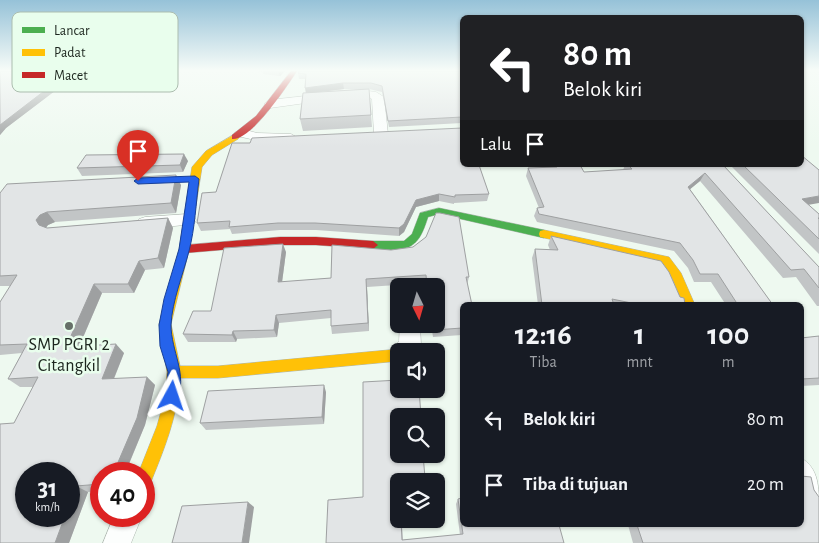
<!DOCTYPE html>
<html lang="id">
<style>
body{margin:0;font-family:"Alegreya Sans",sans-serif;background:#20242c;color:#f1f3f6;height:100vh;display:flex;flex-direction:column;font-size:19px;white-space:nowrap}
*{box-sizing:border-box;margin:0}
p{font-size:16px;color:#9ea1a6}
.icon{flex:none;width:28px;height:28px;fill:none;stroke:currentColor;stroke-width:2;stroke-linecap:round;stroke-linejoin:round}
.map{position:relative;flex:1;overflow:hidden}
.drawer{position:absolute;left:460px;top:302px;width:344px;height:225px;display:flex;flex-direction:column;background:#171b24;border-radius:8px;box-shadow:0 1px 4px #0004}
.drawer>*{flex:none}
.top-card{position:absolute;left:460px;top:15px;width:344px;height:152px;border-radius:8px;box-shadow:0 1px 4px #0004;background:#202124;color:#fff;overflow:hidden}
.needle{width:32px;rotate:175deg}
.fabs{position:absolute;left:390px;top:278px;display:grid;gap:10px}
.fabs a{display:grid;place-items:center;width:55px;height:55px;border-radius:8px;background:#171b24;box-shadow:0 1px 4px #0004;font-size:25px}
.speed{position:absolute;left:15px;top:462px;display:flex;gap:10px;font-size:25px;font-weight:700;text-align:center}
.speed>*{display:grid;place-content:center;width:65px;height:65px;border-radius:50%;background:#171b24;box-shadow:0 1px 4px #0004;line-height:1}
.speed small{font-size:12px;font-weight:400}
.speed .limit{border:8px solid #d22;background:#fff;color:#111}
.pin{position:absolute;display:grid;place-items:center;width:42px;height:42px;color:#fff;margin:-51px -21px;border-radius:50% 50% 50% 0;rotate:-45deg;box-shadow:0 0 5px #0007}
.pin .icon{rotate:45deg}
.me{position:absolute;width:55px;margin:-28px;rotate:5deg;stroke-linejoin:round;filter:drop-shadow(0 0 4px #0008)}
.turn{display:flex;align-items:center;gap:18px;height:105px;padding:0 20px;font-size:22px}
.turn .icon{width:65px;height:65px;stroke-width:2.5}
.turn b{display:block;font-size:35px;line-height:42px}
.then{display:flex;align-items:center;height:48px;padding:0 20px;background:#0003;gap:10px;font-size:19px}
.eta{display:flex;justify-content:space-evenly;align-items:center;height:85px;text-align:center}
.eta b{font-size:30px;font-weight:700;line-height:35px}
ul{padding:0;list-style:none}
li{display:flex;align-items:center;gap:15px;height:65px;padding:0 20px}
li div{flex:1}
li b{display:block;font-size:19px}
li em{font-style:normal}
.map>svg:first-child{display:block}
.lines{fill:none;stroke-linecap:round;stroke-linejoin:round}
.street-casing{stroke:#adb6af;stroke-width:1}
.fast-casing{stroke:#adb6af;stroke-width:1}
.slow-casing{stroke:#adb6af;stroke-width:1}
.jam-casing{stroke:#adb6af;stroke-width:1}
.street{fill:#fcfefd;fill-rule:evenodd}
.fast{fill:#4caf50;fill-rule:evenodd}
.slow{fill:#ffc107;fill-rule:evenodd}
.jam{fill:#c62828;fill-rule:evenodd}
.wall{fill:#c2c5c6;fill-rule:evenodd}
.shaded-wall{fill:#9ea0a1}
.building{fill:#e2e5e6;stroke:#9ea0a1}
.route{fill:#2563eb;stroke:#184099}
.poi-dot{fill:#667068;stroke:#e9feed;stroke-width:2}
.labels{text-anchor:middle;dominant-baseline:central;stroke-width:5;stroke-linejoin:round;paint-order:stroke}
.poi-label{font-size:18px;fill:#1c261e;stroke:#e9feed}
.key{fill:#e9feed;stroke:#acbdaf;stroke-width:1}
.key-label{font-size:14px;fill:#1c261e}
</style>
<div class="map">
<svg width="819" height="543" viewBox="0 0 819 543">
<rect width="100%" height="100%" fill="#eef9f0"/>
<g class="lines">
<defs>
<g id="street">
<path d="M 360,90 L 376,92 L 384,97 L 388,134 L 386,137 L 376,137 L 374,134 L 372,99 L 370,98 L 327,100 L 270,108 L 264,104 L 270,100 Z"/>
<path d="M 242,129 L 257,133 L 291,134 L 298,138 C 289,148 250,139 237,136 L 235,133 Z"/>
<path d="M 188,214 L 194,216 L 196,220 L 194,224 L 145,229 L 139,227 L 136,223 L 139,219 L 145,217 Z"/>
<path d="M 400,324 L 420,324 L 421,345 L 418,351 L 399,351 L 399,358 L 393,351 L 399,341 Z"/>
<path d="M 801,458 C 819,468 819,488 819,509 C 795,500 801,480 801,458 Z"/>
<path d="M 114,516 L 142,516 L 131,543 L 103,543 Z"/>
</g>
<path id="fast" d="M 439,208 L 544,230 L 549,234 L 544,238 L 439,214 L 428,217 C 420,242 414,251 386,250 C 379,249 372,250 368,245 L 373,241 L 404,241 L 412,234 L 420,213 Z"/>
<g id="slow">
<path d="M 235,134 L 239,137 L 238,139 L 212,155 L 202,167 L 189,250 L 171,324 L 180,366 L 218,366 L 399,349 L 404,351 L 399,351 L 399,361 L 218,378 L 180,378 C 178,415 164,450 150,484 L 144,486 L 144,474 L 138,474 L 157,426 L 165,397 L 167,372 L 159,324 L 179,250 L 192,167 L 206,151 Z"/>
<path d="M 544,230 L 669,257 L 681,273 L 695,305 L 683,305 L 672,278 L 661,263 L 540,237 L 539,234 L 540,231 Z"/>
</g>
<g id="jam">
<path d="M 291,71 L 297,71 C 287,86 251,141 232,139 L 232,135 L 256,116 Z"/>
<path d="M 280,237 L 316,237 L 373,241 L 378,245 L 373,249 L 316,245 L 280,245 L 185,253 L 180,249 L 185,245 Z"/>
</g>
</defs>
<use href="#street" class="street-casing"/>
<use href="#fast" class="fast-casing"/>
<use href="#slow" class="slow-casing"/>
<use href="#jam" class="jam-casing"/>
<use href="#street" class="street"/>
<use href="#fast" class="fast"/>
<use href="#slow" class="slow"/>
<use href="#jam" class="jam"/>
</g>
<g class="wall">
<path d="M 0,71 L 82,71 L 69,84 L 64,84 L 6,128 L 0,135 Z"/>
<path d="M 255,71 L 285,71 L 280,76 L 263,74 L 263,72 Z"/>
<path d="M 462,71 L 462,124 L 462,123 L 389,127 L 382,92 L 369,89 L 372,127 L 303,131 L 300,119 L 306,93 L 306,79 L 299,79 L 298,73 ZM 344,89 L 363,89 L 317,92 Z"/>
<path d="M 250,143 L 489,194 L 487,201 L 454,203 L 454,204 L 439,201 L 416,207 L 404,232 L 399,236 L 316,230 L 280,230 L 232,234 L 230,229 L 201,231 L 197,223 L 216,192 Z"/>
<path d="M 188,161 L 183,172 L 82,176 L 77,168 Z"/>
<path d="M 549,165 L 580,165 L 584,172 L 623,170 L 625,165 L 723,165 L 819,267 L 819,306 L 817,306 L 796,277 L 783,278 L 700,181 L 690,189 L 773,305 L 726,305 L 711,282 L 694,282 L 688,268 L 674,251 L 537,222 L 534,216 L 537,208 L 539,208 L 526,176 L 528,168 L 550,167 Z"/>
<path d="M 730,165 L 801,165 L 809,205 L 819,214 L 819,254 Z"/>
<path d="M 181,185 L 176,213 L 55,222 L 48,225 L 46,228 L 47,228 L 168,218 L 173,228 L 164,268 L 145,270 L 134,293 L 102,293 L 79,347 L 124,353 L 114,379 L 147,377 L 155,385 L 145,425 L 127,469 L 101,474 L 101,491 L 88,492 L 69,543 L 0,543 L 14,423 L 33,387 L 20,387 L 8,379 L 22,353 L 0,355 L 0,302 L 11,286 L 0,286 L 0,193 Z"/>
<path d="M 551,236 L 680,297 L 685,305 L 538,305 L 532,258 L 535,249 L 550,250 L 548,245 Z"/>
<path d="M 332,245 L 469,277 L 462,305 L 462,335 L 433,337 L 431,324 L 436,324 L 436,286 L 426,286 L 426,283 L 367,287 L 369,331 L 332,334 L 331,326 L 331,318 L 279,323 L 277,337 L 237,339 L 236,342 L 188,342 L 183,334 L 211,311 L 286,252 L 282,282 L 331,278 Z"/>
<path d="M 819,336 L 819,385 L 801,386 L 801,338 Z"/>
<path d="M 363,382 L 425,478 L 425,481 L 399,481 L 403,540 L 460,535 L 456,504 L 458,499 L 564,543 L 326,543 L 363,497 Z"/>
<path d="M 326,392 L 324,424 L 206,430 L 200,423 Z"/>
<path d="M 814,490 L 818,496 L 819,543 L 633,543 L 628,525 L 801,525 Z"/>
</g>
<g class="shaded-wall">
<path d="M 74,71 L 82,71 L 69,84 L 66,78 Z"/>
<path d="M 278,71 L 285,71 L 280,76 Z"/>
<path d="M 61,78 L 64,84 L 6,128 L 0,135 L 0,125 L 2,123 Z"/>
<path d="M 343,83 L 344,89 L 306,94 L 305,88 Z"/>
<path d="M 184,154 L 188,161 L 183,172 L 180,165 Z"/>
<path d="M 705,173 L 700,181 L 683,195 L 688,187 Z"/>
<path d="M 176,175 L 181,185 L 176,213 L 171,203 Z"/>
<path d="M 439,194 L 439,201 L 416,207 L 404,232 L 399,236 L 399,228 L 416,200 Z"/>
<path d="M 819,196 L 819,203 L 796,207 L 802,199 Z"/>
<path d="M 47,212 L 55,222 L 48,225 L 44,230 L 39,225 L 36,220 L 40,215 Z"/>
<path d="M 168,218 L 173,228 L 164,268 L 158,258 Z"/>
<path d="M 283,244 L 286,252 L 281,290 L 278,282 Z"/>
<path d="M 139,261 L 145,270 L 134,293 L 128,284 Z"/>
<path d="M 366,279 L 367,287 L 369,331 L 368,323 Z"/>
<path d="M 94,284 L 102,293 L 75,356 L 66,347 Z"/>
<path d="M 276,315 L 279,323 L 277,337 L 274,330 Z"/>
<path d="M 233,331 L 237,339 L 236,342 L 232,335 Z"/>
<path d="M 116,344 L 124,353 L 110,388 L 102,379 Z"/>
<path d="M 147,377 L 155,385 L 145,425 L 125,473 L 117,469 L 116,467 Z"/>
<path d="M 324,385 L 326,392 L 324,424 L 322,417 Z"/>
<path d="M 127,469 L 133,474 L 126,474 Z"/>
<path d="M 76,486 L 88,492 L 69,543 L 55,543 L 65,516 L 69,516 L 69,506 Z"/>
<path d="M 248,502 L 254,507 L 249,543 L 242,543 Z"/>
</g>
<g class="building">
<path d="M 0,71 L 74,71 L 66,78 L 61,78 L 0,125 Z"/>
<path d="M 299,71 L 462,71 L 462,117 L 388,121 L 382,86 L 371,83 L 343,83 L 305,88 L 306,74 L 298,73 Z"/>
<path d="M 369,89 L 371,115 L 300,119 L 303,93 Z"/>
<path d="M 462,128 L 462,165 L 479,165 L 489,194 L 455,195 L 455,197 L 439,194 L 416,200 L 404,224 L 399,228 L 315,223 L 278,223 L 229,227 L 230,221 L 197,223 L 202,193 L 216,192 L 232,143 L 250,143 L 252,138 Z"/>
<path d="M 184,154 L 180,165 L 77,168 L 86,155 Z"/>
<path d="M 801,155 L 819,170 L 819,196 L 802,199 L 819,214 L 819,218 L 818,218 L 819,219 L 819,239 L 743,165 L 801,165 Z"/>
<path d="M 556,165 L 580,165 L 584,172 L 632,169 L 628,165 L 723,165 L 819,267 L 819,288 L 804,269 L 791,270 L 705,173 L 688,187 L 773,305 L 738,305 L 718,274 L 700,274 L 693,260 L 680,243 L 539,214 L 537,208 L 544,207 L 528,168 L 557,167 Z"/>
<path d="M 176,175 L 171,203 L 47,212 L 40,215 L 36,220 L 39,225 L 47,228 L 168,218 L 158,258 L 139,261 L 128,284 L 94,284 L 66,347 L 116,344 L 102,379 L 147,377 L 137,418 L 116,467 L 117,469 L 127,469 L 126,474 L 101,474 L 101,484 L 76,486 L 69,506 L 69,474 L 26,474 L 26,516 L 65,516 L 55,543 L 0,543 L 0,424 L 14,423 L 38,377 L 8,379 L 27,344 L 0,345 L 0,302 L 17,275 L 0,276 L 0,193 L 7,184 Z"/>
<path d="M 436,213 L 440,213 L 459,217 L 469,277 L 466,277 L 472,305 L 462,305 L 462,328 L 434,330 L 433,324 L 436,324 L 436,286 L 427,286 L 426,275 L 366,279 L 368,323 L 331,326 L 331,310 L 276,315 L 274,330 L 233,331 L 232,335 L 183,334 L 193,311 L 211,311 L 224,248 L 283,244 L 278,282 L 331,278 L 332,245 L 391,250 L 413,247 L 426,237 Z"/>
<path d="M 551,236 L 661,261 L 669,272 L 680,297 L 684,298 L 685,305 L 641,305 L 612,299 L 614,305 L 542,305 L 535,249 L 558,250 Z"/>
<path d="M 819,336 L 819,378 L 801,379 L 801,338 Z"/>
<path d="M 399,380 L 399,389 L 419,389 L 421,416 L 399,416 L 399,454 L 423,454 L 425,478 L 399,480 L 399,519 L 401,519 L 402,540 L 463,534 L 458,499 L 462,498 L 462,525 L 559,525 L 564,543 L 326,543 L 328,500 L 363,497 L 363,382 Z"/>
<path d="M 324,385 L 322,417 L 200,423 L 208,391 Z"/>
<path d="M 801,476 L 811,477 L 814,490 L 819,497 L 819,543 L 643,543 L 637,525 L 801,525 Z"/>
<path d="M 248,502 L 242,543 L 172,543 L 182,506 Z"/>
</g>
<linearGradient id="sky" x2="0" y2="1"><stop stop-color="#96c2d8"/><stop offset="0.48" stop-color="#f7fcf8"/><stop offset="1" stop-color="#f7fcf8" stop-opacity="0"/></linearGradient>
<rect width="819" height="147" fill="url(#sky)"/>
<path class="route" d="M 195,176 L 199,179 C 196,203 195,228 189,251 C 183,275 172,301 171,325 C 171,351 188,375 177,400 L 172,402 L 167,400 L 165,396 L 168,372 L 160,346 L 159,325 L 164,299 L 179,249 L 189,182 L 138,184 L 134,181 L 138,178 Z"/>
<circle class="poi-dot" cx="69" cy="326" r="5"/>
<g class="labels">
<g class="poi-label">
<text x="69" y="345">SMP PGRI 2<tspan x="69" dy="21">Citangkil</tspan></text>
</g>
</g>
<rect x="12" y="12" width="166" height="80" rx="8" class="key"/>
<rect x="22" y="27" width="23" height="6" fill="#4caf50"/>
<rect x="22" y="49" width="23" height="7" fill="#ffc107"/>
<rect x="22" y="72" width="23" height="6" fill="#c62828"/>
<g class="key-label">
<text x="54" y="35">Lancar</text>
<text x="54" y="57">Padat</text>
<text x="54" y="80">Macet</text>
</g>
</svg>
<div class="fabs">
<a><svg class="needle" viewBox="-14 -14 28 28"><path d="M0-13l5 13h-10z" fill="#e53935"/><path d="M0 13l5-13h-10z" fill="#9ea1a6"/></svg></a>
<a><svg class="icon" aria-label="sound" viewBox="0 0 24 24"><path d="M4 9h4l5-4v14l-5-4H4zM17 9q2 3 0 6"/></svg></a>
<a><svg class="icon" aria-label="search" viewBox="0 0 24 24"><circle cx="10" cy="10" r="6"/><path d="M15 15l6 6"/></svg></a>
<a><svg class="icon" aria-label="layers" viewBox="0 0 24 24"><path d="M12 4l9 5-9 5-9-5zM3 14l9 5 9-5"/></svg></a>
</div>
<div class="speed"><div>31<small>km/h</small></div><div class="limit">40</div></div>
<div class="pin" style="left:138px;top:181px;background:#d93025"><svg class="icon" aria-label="arrive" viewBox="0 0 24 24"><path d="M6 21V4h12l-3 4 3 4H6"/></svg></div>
<svg class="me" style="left:172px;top:396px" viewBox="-20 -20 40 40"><path d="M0-17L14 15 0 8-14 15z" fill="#2563eb" stroke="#fff" stroke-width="4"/></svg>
<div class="top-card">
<div class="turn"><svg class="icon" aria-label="left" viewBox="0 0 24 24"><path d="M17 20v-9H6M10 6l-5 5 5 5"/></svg><div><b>80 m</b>Belok kiri</div></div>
<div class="then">Lalu<svg class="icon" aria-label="arrive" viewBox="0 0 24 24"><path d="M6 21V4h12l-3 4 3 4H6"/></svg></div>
</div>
<section class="drawer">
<div class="eta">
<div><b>12:16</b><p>Tiba</p></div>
<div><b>1</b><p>mnt</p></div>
<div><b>100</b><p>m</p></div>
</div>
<ul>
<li><svg class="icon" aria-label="left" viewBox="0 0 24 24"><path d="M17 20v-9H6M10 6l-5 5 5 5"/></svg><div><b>Belok kiri</b></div><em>80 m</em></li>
<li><svg class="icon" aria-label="arrive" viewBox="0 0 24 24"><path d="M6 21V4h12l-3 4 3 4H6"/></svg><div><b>Tiba di tujuan</b></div><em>20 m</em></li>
</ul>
</section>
</div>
